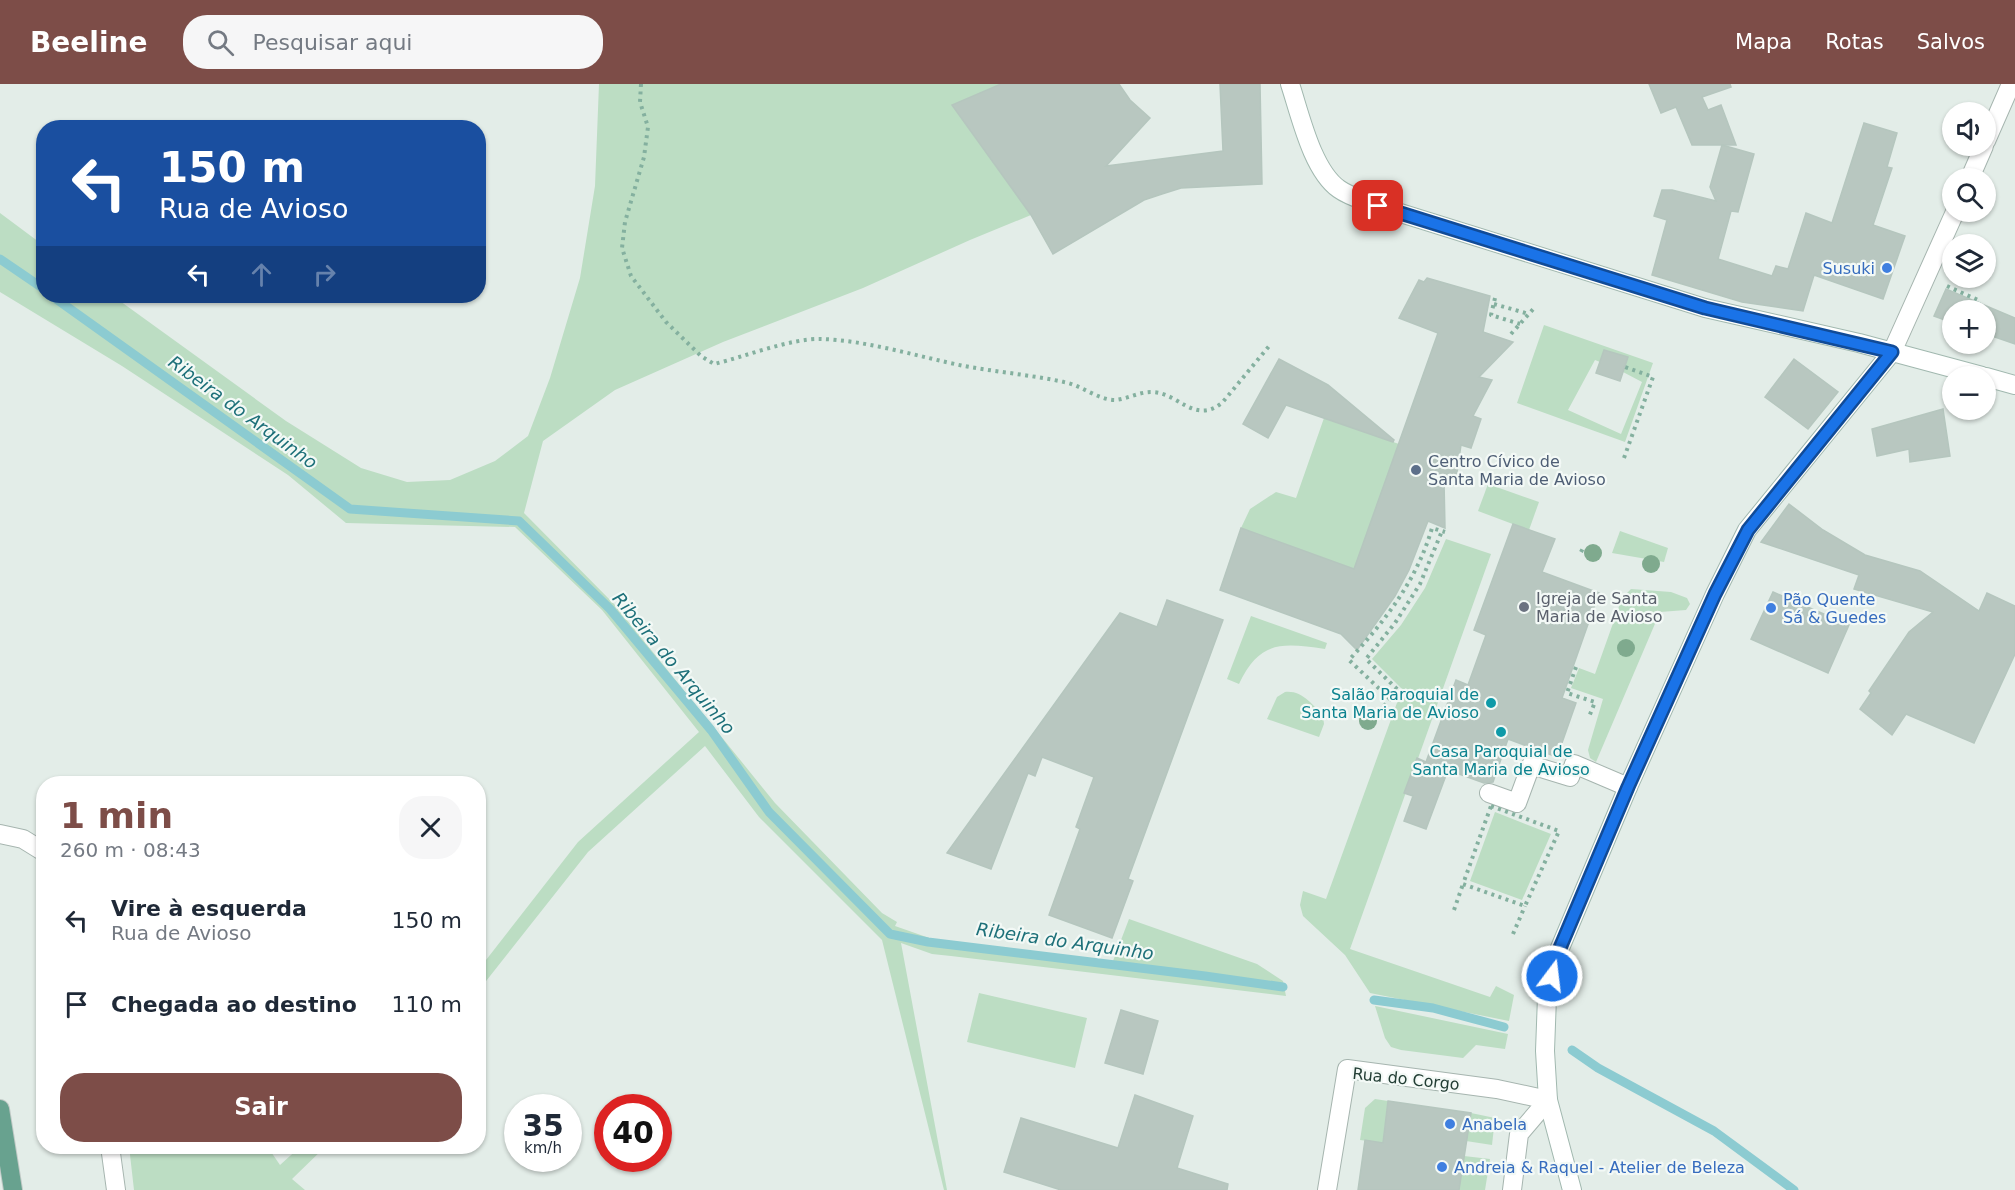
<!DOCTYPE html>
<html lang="pt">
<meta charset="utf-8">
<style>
body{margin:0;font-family:"DejaVu Sans",sans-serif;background:#f6f6f7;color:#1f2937;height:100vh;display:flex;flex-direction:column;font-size:22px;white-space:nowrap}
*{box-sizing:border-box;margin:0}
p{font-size:20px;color:#747a83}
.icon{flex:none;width:33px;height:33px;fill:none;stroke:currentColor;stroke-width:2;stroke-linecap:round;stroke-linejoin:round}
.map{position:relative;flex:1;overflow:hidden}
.details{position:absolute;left:36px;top:692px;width:450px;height:378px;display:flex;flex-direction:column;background:#fff;border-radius:24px;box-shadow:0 2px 4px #0004}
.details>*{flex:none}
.guide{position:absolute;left:36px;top:36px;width:450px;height:183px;border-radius:24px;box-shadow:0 2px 4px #0004;background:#1a4fa0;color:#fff;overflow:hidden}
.controls{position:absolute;left:1942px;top:18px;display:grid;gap:12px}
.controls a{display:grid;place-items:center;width:54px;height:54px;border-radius:50%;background:#fff;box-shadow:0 2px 4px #0004;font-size:30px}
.speed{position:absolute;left:504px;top:1010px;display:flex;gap:12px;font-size:30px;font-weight:700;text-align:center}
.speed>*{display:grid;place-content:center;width:78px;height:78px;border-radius:50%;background:#fff;box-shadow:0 2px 4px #0004;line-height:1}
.speed small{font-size:15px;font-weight:400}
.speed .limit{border:9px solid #d22;background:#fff;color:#111}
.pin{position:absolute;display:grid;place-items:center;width:51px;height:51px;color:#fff;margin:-26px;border-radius:12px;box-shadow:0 3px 9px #0006}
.me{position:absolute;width:66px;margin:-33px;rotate:15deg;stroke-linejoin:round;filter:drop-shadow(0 0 4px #0008)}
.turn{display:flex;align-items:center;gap:21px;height:126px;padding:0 24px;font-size:27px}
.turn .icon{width:78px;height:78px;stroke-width:2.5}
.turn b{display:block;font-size:42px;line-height:51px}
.lanes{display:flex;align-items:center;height:57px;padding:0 24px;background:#0003;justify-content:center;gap:30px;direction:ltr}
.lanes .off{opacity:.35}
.round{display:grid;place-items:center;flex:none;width:63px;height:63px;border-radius:24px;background:#f6f6f7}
.head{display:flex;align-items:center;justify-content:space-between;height:102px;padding:0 24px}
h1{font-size:36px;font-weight:600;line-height:45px;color:#7d4d48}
.action{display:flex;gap:12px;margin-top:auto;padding:12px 24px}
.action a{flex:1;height:69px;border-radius:24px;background:#7d4d48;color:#fff;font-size:24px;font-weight:600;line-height:69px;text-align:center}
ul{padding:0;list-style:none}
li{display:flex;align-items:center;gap:18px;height:84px;padding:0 24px}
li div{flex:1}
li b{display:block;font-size:22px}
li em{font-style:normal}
header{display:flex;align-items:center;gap:36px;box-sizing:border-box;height:84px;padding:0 30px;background:#7d4d48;color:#fff}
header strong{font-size:28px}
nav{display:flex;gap:33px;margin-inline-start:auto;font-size:21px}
.search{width:420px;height:54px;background:#f6f6f7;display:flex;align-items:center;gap:15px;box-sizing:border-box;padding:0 21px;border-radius:24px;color:#747a83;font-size:22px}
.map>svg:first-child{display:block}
.green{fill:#bcddc3;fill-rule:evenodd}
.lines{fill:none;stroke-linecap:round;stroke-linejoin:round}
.stream{stroke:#8ccbd1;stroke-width:9}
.building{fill:#b8c7c0;stroke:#b5c6be;stroke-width:1.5}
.lane-casing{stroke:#a6b5af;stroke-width:20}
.street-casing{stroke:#a6b5af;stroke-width:20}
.secondary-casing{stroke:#a1b8af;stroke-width:20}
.primary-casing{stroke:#c1c9c6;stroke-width:20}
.path{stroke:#84b09f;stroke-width:4;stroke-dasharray:3 4.5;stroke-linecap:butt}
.lane{stroke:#fff;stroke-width:18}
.street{stroke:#fff;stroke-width:18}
.secondary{stroke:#fff;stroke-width:18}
.primary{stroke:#68a28f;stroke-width:18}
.tree{fill:#7faa8e}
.route-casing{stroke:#114b97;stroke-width:15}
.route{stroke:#1a73e8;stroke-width:10}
.shop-dot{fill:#3f7fe0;stroke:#f3f9f6;stroke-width:2}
.service-dot{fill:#5c6f8a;stroke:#f3f9f6;stroke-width:2}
.worship-dot{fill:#6b7280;stroke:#f3f9f6;stroke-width:2}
.culture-dot{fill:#0f9aa8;stroke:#f3f9f6;stroke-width:2}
.labels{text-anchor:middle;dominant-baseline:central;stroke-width:4.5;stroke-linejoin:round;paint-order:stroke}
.shop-label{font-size:16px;fill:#366cbe;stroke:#f3f9f6;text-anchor:start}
.service-label{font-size:16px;fill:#4e5e75;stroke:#f3f9f6;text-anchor:start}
.worship-label{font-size:16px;fill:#5b616d;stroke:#f3f9f6;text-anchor:start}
.culture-label{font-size:16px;fill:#0d838f;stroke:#f3f9f6;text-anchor:end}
.street-label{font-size:16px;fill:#233e35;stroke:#f3f9f6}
.water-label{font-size:18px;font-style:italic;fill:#1d7079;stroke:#f3f9f6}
</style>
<header>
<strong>Beeline</strong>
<div class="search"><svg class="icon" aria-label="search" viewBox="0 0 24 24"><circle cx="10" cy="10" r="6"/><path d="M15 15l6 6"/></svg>Pesquisar aqui</div>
<nav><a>Mapa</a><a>Rotas</a><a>Salvos</a></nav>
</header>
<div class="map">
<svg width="2015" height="1106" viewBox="0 0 2015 1106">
<rect width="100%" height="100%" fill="#e3ede8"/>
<g class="green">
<path d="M 599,0 L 1001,0 L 952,21 L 1031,131 L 970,156 L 863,204 L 723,258 L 615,306 L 543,357 L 524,429 L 614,520 L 775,719 L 882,829 L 897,838 L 895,842 L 935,856 L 1113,877 L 1129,835 L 1257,880 L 1283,897 L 1286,912 L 951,872 L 932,870 L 901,859 L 947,1106 L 944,1106 L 882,856 L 759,733 L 705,662 L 588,768 L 479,906 L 479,885 L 578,758 L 699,648 L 602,526 L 515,443 L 346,439 L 288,391 L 122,282 L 0,208 L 0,129 L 43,161 L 44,212 L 113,212 L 286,337 L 361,384 L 407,398 L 450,396 L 495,377 L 528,352 L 550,294 L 580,194 L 595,102 Z"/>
<path d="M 1544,241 L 1653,279 L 1625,358 L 1517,319 ZM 1604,266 L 1628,273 L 1623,288 L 1642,298 L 1621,350 L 1568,326 L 1595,276 L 1600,278 Z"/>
<path d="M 1324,334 L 1399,360 L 1354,485 L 1241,444 L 1250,425 L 1276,408 L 1296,414 Z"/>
<path d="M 1488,400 L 1539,418 L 1529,446 L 1478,427 Z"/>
<path d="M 1620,447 L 1668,464 L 1664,478 L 1612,469 Z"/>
<path d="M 1446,455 L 1491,470 L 1350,865 L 1490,913 L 1496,902 L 1514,911 L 1509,937 L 1370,909 L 1345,871 L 1303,832 L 1300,821 L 1303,807 L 1326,815 L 1402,605 L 1372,575 L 1401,541 L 1425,504 Z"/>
<path d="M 1631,505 L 1671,508 L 1687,514 L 1690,520 L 1686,526 L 1660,528 L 1596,678 L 1590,674 L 1588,666 L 1603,615 L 1571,604 L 1579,584 L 1595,590 L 1622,514 Z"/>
<path d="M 1251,532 L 1327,559 L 1325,565 C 1282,559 1260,556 1239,600 L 1227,595 Z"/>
<path d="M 1285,608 C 1302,606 1313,621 1323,632 L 1324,640 L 1319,653 L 1267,635 L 1277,613 Z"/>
<path d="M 1495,728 L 1551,750 L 1522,816 L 1470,797 Z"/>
<path d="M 979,909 L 1087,934 L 1075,984 L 967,958 Z"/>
<path d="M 1375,922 L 1508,950 L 1505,965 L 1476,961 L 1463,974 L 1401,966 L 1391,963 L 1385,954 Z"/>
<path d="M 1375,1015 L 1388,1017 L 1383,1059 L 1360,1056 L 1365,1024 Z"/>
<path d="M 1471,1029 L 1495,1034 L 1492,1061 L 1466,1057 Z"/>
<path d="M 129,1062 L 267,1062 L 280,1081 L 301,1062 L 326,1062 L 292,1095 L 305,1106 L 134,1106 Z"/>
<path d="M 1464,1072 L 1490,1075 L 1485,1106 L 1459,1106 Z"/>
</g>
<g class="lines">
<g class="stream">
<path d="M 0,175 L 44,205"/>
<path d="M 52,212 L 350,425 L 519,437 L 610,525 L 711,646 L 769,728 L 890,850 L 928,858 L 1205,892 L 1283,903"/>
<path d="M 1374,916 L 1433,924 L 1504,943"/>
<path d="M 1572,966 L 1598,984 L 1714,1047 L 1794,1106"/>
</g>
</g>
<g class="building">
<path d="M 1001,0 L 1119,0 L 1130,16 L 1150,34 L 1106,82 L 1223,67 L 1220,0 L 1260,0 L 1262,100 L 1181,104 L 1162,110 L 1144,116 L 1053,170 L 1031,131 L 952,21 Z"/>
<path d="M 1649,0 L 1730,0 L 1731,3 L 1702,13 L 1708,26 L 1721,21 L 1736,61 L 1692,61 L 1676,23 L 1661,29 Z"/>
<path d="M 1864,39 L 1897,49 L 1887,83 L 1892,84 L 1873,141 L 1905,152 L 1883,215 L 1814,191 L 1803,227 L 1742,218 L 1652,191 L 1667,136 L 1654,132 L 1662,106 L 1672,106 L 1716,117 L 1710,103 L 1722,61 L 1754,70 L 1738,128 L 1731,127 L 1718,175 L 1772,192 L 1776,182 L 1788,185 L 1806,129 L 1832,139 Z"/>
<path d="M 1427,194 L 1490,212 L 1483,248 L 1513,258 L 1479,293 L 1492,296 L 1473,332 L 1481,335 L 1471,364 L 1461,361 L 1455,402 L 1444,397 L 1445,444 L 1428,437 L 1409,486 L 1395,512 L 1357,566 L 1341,550 L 1220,506 L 1241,444 L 1354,485 L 1438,249 L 1399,234 L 1419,196 L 1424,198 Z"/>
<path d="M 1946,205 L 2015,234 L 2015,260 L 1986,250 L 1986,226 L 1953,226 L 1953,239 L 1934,232 Z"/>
<path d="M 1604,266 L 1628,273 L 1620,297 L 1596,289 Z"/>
<path d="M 1279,275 L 1328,301 L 1394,356 L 1393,358 L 1286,321 L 1268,354 L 1243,340 Z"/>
<path d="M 1794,275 L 1838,308 L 1808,345 L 1765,313 Z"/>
<path d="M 1943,325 L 1950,372 L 1910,378 L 1909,365 L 1877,372 L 1872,345 Z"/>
<path d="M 1789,420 L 1823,446 L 1865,471 L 1920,487 L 1979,527 L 1987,509 L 2015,522 L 2015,570 L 1974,659 L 1906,630 L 1892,651 L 1860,625 L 1871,609 L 1869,607 L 1909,548 L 1933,528 L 1854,505 L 1859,491 L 1761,458 Z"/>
<path d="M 1513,440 L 1555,455 L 1542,488 L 1599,509 L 1562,614 L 1576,619 L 1557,673 L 1508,655 L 1493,698 L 1484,699 L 1448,686 L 1426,745 L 1404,737 L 1413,712 L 1404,709 L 1417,674 L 1426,678 L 1456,596 L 1468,601 L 1486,551 L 1474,546 Z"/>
<path d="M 1773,508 L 1849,541 L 1828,589 L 1751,555 Z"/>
<path d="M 1167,516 L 1223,536 L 1128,795 L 1133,797 L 1112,854 L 1049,831 L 1080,745 L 1076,743 L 1094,693 L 1042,673 L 1035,692 L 1028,689 L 991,785 L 947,769 L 1120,529 L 1157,543 Z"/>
<path d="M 1121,926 L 1158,937 L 1143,990 L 1105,979 Z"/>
<path d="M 1135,1011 L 1193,1032 L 1177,1084 L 1228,1100 L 1227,1106 L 1061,1106 L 1004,1088 L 1021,1034 L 1118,1064 Z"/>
<path d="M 1388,1017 L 1471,1029 L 1459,1106 L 1358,1106 L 1365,1056 L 1383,1059 Z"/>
</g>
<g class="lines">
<defs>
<path id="lane" d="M 1489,709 L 1517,719 L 1531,681 L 1570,693 L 1574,680 L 1628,703"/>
<g id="street">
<path d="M 1986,57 L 2011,0"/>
<path d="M 1970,94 L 1984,62"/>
<path d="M 1892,268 L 1955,128"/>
<path d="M 0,750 L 23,755 L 44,768"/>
<path d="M 110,1062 L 116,1106"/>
<path d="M 1327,1106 L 1347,985 L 1497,1005 L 1548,1016 L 1519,1050 L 1512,1106"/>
</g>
<g id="secondary">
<path d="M 1290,0 C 1300,30 1312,86 1339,105 C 1350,113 1366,117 1378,122 L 1705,224 L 1859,259 L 1982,292"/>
<path d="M 1986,293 L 2015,301"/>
<path d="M 1572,1106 L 1548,1016 L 1545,967 L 1547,913 L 1557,871 L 1628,703 L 1715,510 L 1747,446 L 1892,268"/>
</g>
<path id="primary" d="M 0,1025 L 13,1106"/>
</defs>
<use href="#lane" class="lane-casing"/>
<use href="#street" class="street-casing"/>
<use href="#secondary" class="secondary-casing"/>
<use href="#primary" class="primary-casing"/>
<g class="path">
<path d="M 641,0 L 640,18 L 648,43 L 644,73 L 625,138 L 622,164 L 631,192 L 666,238 L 701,272 L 714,280 C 744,273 791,254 821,255 C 865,256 920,273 964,282 C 997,288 1031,291 1064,298 C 1081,301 1098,316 1115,316 C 1127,315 1139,308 1151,308 C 1179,308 1193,341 1222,319 L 1270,261"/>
<path d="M 1947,202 L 1980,217 L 1979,219"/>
<path d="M 1495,214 L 1491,231 L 1520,240"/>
<path d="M 1494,220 L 1529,230"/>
<path d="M 1511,250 L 1535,223"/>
<path d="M 1624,374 L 1653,293 L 1625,283"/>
<path d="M 1581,468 L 1583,464"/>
<path d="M 1576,583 L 1567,609 L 1595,618 L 1589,633"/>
<path d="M 1390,615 L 1349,576 C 1385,537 1417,496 1432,444 L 1445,448"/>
<path d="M 1384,622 L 1398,606 L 1366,575 L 1395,539 L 1420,500 L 1442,447"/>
<path d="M 1491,722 L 1559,747 L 1525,822 L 1463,800 Z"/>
<path d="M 1454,826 L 1463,800"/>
<path d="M 1513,850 L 1525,822"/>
</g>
<use href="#lane" class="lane"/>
<use href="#street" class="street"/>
<use href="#secondary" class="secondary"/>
<use href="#primary" class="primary"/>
</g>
<g class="tree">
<circle cx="1593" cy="469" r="9"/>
<circle cx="1651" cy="480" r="9"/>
<circle cx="1626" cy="564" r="9"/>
<circle cx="1368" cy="637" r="9"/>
</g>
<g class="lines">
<defs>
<path id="route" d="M 1378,122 L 1705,224 L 1892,268 L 1748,446 L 1715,510 L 1628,703 L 1557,871 L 1552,892"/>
</defs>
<use href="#route" class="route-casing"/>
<use href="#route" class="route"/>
</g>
<g class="shop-dot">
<circle cx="1887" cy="184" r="6"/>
<circle cx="1771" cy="524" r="6"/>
<circle cx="1450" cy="1040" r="6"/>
<circle cx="1442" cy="1083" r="6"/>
</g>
<circle class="service-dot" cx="1416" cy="386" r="6"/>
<circle class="worship-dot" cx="1524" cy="523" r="6"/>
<g class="culture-dot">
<circle cx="1491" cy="619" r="6"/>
<circle cx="1501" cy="648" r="6"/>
</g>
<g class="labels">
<g class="shop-label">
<text x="1875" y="184" text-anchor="end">Susuki</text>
<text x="1783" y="515">Pão Quente<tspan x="1783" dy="18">Sá &amp; Guedes</tspan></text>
<text x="1462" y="1040">Anabela</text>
<text x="1454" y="1083">Andreia &amp; Raquel - Atelier de Beleza</text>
</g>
<g class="service-label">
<text x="1428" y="377">Centro Cívico de<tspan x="1428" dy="18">Santa Maria de Avioso</tspan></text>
</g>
<g class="worship-label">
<text x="1536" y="514">Igreja de Santa<tspan x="1536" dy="18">Maria de Avioso</tspan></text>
</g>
<g class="culture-label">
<text x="1479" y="610">Salão Paroquial de<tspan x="1479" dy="18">Santa Maria de Avioso</tspan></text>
<text x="1501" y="667" text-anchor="middle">Casa Paroquial de<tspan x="1501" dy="18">Santa Maria de Avioso</tspan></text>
</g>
<g class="street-label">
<text transform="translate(1406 995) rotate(6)">Rua do Corgo</text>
</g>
<g class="water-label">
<text transform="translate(243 328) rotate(36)">Ribeira do Arquinho</text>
<text transform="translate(674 579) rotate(50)">Ribeira do Arquinho</text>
<text transform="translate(1065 857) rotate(8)">Ribeira do Arquinho</text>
</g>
</g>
</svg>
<div class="controls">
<a><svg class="icon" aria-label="sound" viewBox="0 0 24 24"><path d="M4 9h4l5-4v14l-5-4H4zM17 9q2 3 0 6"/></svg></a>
<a><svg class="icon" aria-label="search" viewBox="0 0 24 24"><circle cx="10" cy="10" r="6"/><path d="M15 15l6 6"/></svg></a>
<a><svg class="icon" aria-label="layers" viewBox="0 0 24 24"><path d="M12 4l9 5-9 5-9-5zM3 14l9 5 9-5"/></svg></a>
<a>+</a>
<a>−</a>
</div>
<div class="speed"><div>35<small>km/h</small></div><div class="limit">40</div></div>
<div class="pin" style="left:1378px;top:122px;background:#d93025"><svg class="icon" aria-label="arrive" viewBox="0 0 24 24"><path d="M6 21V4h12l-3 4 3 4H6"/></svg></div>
<svg class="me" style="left:1552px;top:892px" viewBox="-20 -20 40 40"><circle r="17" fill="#1a73e8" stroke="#fff" stroke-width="3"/><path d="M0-11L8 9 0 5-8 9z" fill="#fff"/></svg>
<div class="guide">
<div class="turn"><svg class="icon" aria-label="left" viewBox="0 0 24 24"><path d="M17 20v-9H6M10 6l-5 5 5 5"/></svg><div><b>150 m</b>Rua de Avioso</div></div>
<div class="lanes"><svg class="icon" aria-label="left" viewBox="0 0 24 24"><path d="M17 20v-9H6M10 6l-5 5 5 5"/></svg><svg class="icon off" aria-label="ahead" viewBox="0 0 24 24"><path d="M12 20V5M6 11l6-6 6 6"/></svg><svg class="icon off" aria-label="right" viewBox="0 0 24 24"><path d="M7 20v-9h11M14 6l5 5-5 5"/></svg></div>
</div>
<section class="details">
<div class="head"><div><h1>1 min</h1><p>260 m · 08:43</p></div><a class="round"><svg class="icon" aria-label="close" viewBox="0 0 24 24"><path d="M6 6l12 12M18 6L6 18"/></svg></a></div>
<ul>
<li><svg class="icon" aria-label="left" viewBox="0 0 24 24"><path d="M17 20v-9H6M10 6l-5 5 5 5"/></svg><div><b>Vire à esquerda</b><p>Rua de Avioso</p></div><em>150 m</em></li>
<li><svg class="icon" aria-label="arrive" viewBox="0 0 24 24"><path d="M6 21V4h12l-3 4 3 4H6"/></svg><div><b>Chegada ao destino</b></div><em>110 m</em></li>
</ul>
<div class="action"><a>Sair</a></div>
</section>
</div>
